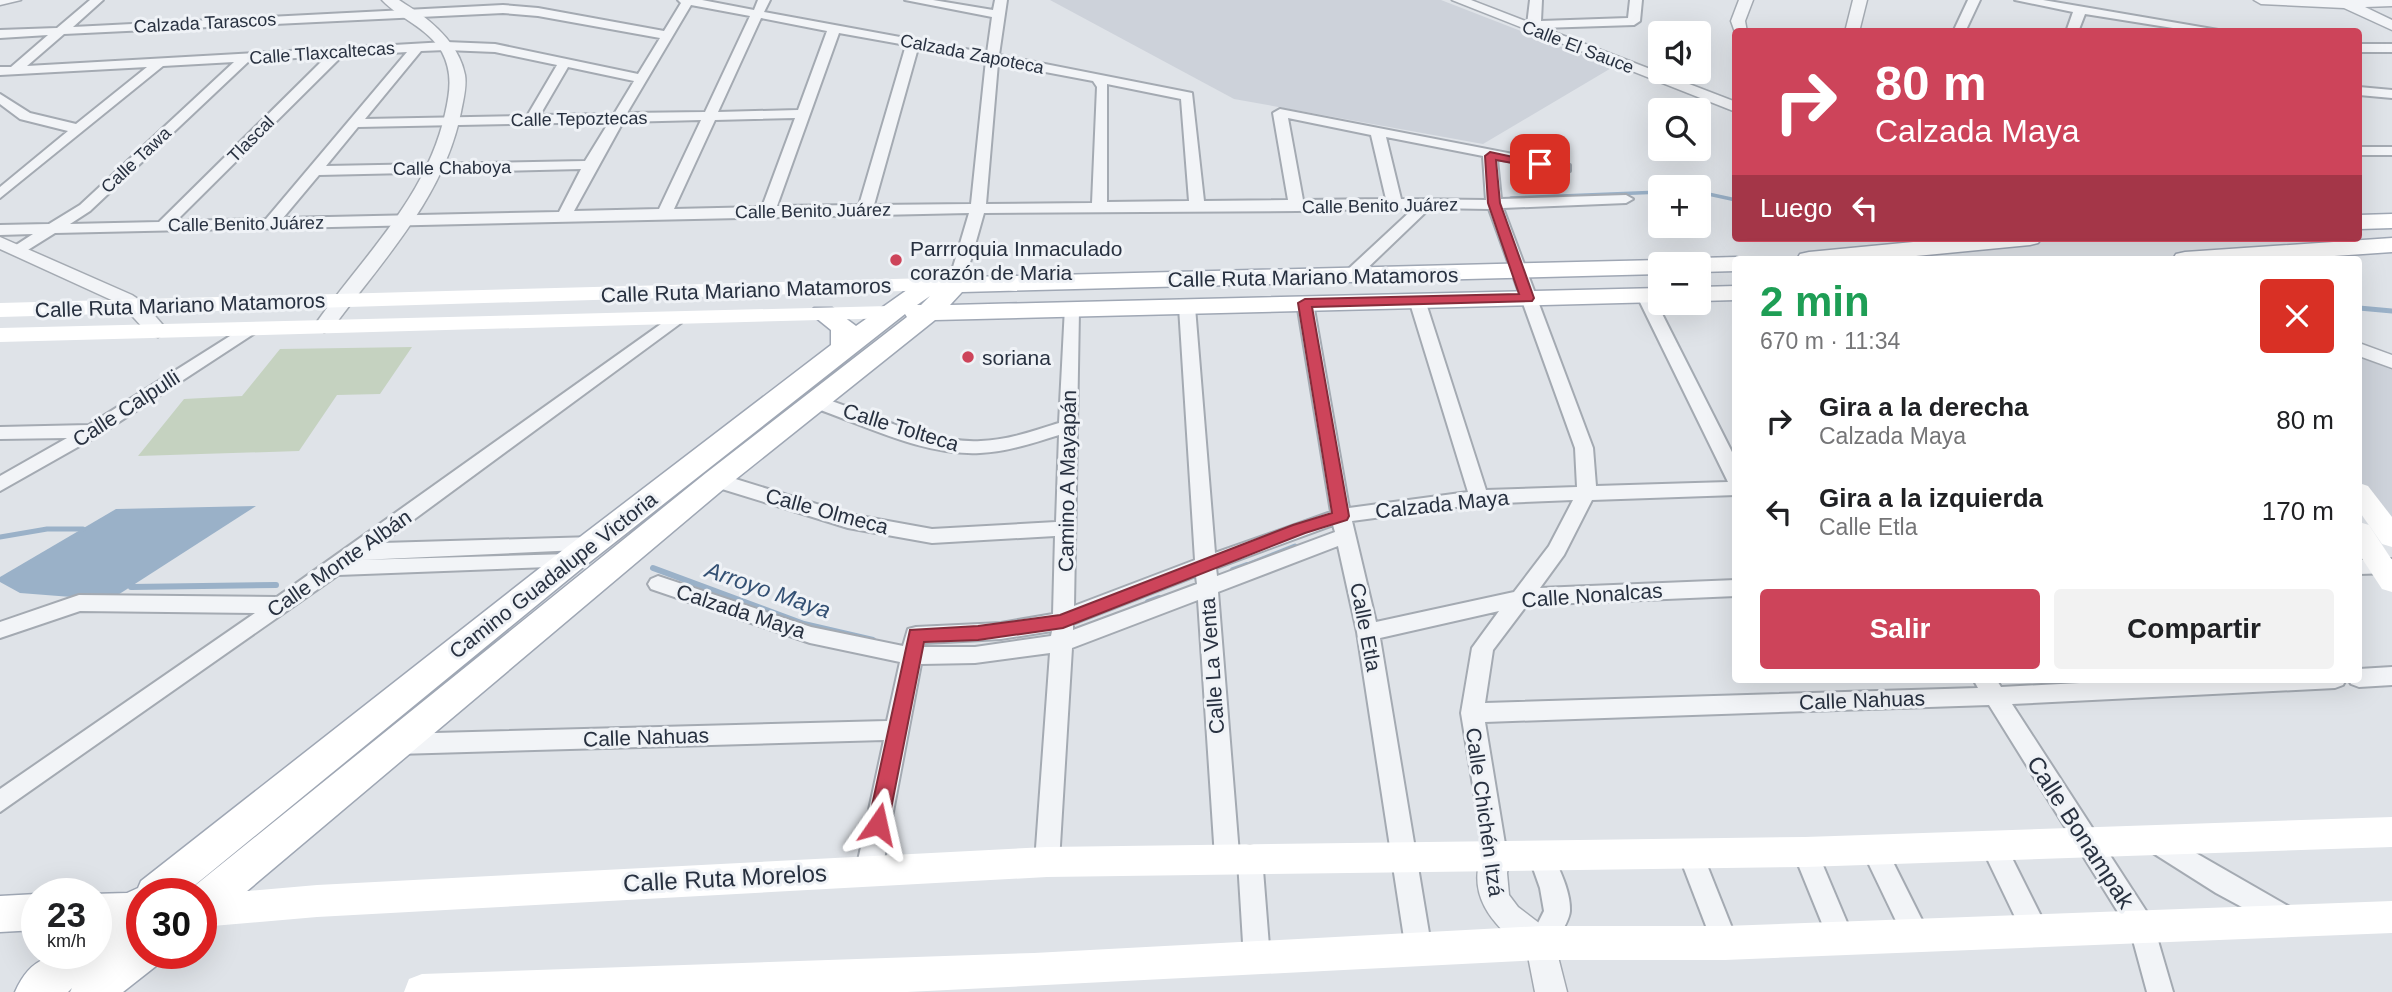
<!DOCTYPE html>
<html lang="es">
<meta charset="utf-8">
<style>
body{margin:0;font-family:Arial,sans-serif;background:#f2f2f2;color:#202124;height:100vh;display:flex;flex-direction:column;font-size:26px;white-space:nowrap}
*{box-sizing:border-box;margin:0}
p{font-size:23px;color:#757577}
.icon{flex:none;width:38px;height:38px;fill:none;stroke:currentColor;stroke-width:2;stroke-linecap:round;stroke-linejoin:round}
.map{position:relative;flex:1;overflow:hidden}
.side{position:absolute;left:1732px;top:256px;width:630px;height:427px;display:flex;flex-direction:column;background:#fff;border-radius:7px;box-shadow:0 7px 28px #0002}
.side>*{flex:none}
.hud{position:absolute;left:1732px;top:28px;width:630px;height:214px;border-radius:7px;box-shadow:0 7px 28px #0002;background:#cd445a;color:#fff;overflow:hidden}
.fabs{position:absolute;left:1648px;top:21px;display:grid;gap:14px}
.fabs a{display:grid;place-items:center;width:63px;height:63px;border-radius:7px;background:#fff;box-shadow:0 7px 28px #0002;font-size:35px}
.speed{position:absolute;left:21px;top:878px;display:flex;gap:14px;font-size:35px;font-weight:700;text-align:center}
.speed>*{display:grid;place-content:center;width:91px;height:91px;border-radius:50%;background:#fff;box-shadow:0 7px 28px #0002;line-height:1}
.speed small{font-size:18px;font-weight:400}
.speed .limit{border:10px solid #d22;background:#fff;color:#111}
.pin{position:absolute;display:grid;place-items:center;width:60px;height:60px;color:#fff;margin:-30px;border-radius:14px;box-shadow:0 4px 10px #0006}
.me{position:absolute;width:77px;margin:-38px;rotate:11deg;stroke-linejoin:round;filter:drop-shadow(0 0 5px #0008)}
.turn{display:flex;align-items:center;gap:24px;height:147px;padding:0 28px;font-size:32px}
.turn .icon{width:91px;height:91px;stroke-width:2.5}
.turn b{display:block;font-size:49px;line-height:60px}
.then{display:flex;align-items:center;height:66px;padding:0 28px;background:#0003;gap:14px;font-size:26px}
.round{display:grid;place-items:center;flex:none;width:74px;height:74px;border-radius:7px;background:#f2f2f2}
.summary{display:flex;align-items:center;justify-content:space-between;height:119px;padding:0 28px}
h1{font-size:42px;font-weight:600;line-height:52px;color:#1e9e55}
.action{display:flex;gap:14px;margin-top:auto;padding:14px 28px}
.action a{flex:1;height:80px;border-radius:7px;background:#cd445a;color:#fff;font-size:28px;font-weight:600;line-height:80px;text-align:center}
.action a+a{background:#f2f2f2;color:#202124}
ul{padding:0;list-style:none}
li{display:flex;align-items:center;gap:21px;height:91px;padding:0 28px}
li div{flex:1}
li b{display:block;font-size:26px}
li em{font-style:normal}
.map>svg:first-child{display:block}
.built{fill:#cdd2da}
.green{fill:#c5d2c0}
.water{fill:#9ab1c8}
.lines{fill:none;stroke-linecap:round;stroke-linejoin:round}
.stream-far2{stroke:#9ab1c8;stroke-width:3.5}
.stream-far1{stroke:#9ab1c8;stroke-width:5}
.stream{stroke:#9ab1c8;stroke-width:6}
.minor-casing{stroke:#a4aab2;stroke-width:4}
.tertiary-casing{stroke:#a4aab2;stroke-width:3}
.primary-casing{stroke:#9fa7b4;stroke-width:3}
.minor{fill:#f2f4f7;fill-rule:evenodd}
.tertiary{fill:#f2f4f7;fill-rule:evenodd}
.secondary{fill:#fff;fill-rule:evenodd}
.primary{fill:#fff;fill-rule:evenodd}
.route{fill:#cd445a;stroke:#852c3a;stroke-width:2}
.poi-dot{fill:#cd445a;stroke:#eff2f6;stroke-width:2.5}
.labels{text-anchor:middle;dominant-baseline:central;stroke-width:6;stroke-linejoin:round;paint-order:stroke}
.far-street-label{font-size:18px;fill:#283140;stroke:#eff2f6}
.poi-label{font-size:21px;fill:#283140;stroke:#eff2f6;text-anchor:start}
.street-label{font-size:21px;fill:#283140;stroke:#eff2f6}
.water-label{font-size:23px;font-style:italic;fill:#335073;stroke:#eff2f6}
.near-street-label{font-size:24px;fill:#283140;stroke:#eff2f6}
</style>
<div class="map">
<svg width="2392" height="992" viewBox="0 0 2392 992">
<rect width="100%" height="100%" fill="#dfe3e8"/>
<g class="built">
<path d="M 1050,0 L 1441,0 L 1613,67 L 1483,144 L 1234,99 Z"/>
<path d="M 2359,357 L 2392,370 L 2392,523 L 2359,487 Z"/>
</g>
<path class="green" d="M 412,347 L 380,394 L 337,395 L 299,451 L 138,456 L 184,399 L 242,396 L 280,349 Z"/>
<path class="water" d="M 256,506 L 110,600 L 20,593 L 0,582 L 0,577 L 116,509 Z"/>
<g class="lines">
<g class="stream-far2">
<path d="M 1699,192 L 1736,200"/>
<path d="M 1511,198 L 1661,192"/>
</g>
<g class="stream-far1">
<path d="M 2359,308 L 2392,311"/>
<path d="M 0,537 L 47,529 L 83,529"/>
<path d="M 488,554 L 557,553"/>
<path d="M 1242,567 L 1295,546"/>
</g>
<g class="stream">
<path d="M 653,568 L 804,624 L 873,640"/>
<path d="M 1233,570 L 1247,565"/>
<path d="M 131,587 L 276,585"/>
<path d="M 1148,602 L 1159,598"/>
</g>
<defs>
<g id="minor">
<path d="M 90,0 L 103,0 L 73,27 L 503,5 L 538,8 L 664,31 L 681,3 L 678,0 L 702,0 L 754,10 L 758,0 L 770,0 L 764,12 L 987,53 L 992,17 L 905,0 L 933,0 L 993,10 L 995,0 L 1007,0 L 999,55 L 1192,93 L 1204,201 L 1288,200 L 1273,113 L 1280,109 L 1570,165 L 1570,171 L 1565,172 L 1497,159 L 1501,199 L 1626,195 L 1633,199 L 1626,203 L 1503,208 L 1593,448 L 1596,486 L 1728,482 L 1637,296 L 1645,291 L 1653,296 L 1736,460 L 1736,495 L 1592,500 L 1564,555 L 1540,588 L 1736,580 L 1736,596 L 1527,605 L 1493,650 L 1485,703 L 1978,688 L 1973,679 L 1996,679 L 2001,687 L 2156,679 L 2346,679 L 2343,685 L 2335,688 L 2012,704 L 2152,920 L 2173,992 L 2147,992 L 2131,933 L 1989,705 L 1485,722 L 1507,856 L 1504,864 L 1495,867 L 1486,864 L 1461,713 L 1472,648 L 1499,611 L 1380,638 L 1432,951 L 1428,960 L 1419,963 L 1410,960 L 1406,951 L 1357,632 L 1338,546 L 1218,592 L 1239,854 L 1241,849 L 1250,846 L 1259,849 L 1262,857 L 1270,959 L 1266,968 L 1257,972 L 1248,968 L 1244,959 L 1238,861 L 1236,866 L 1227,869 L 1218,866 L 1215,858 L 1198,600 L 1072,648 L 1059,862 L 1056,870 L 1047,873 L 1038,870 L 1035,862 L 1050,653 L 975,663 L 921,664 L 882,870 L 878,878 L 869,881 L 860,878 L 856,870 L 884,740 L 397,754 L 389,751 L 385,744 L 389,737 L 397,734 L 887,721 L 900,662 L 810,643 L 651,589 L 648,584 L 651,579 L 658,576 L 811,627 L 903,646 L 908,629 L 916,627 L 1001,623 L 1053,614 L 1055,536 L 932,543 L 848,528 L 709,485 L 706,480 L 716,473 L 849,514 L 932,529 L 1056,522 L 1059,435 C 1033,443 1007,452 980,453 C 922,456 863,424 809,406 L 806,402 L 815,396 C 869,411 923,444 981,441 C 1008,440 1033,431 1059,423 L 1065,307 L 1071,305 L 1079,310 L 1074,606 L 1195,560 L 1179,307 L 1181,304 L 1187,302 L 1195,307 L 1215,553 L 1331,512 L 1297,303 L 1299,300 L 1305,298 L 1313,303 L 1349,508 L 1468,492 L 1409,300 L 1411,297 L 1423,297 L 1425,300 L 1486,490 L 1577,487 L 1575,448 L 1489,209 L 1430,208 L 1356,279 L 1344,279 L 1344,273 L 1414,208 L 1297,211 L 984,213 L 964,284 L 956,289 L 948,284 L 969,213 L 55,233 L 23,253 L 13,253 L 13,247 L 33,234 L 0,235 L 0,225 L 49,224 L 80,205 L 234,62 L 163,66 L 0,198 L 0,187 L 68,131 L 20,119 L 0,104 L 0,94 L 30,113 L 76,124 L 147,67 L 0,75 L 0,67 L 11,67 L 48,35 L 0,38 L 0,30 L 57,28 ZM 691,5 L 750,16 L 705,112 L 627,113 ZM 503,13 L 538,16 L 660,38 L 638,74 L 495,44 L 446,42 L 27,66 L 64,34 ZM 761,18 L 827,31 L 798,110 L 718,112 ZM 839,33 L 906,45 L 859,205 L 777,206 ZM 918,48 L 986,60 L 971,204 L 874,205 ZM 446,50 L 495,52 L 557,65 L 527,116 L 365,119 L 421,51 ZM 407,52 L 266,219 L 176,221 L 342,56 ZM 327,56 L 159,222 L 70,224 L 90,211 L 249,61 ZM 998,63 L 1093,81 L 1097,87 L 1092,203 L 986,204 ZM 568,67 L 634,81 L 614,114 L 540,115 ZM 1107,84 L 1181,99 L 1189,201 L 1107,202 ZM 795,118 L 762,207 L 674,209 L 715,120 ZM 1288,118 L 1371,135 L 1386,199 L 1303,200 ZM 701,120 L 659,209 L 574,211 L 623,122 ZM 609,122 L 585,161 L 326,166 L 358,127 ZM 1386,137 L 1483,156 L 1486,200 L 1401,199 ZM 581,169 L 559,212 L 283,218 L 319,175 ZM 1573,500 L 1549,546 L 1514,592 L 1376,622 L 1352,521 L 1479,504 ZM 1333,525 L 1335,532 L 1217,576 L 1216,568 ZM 1196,576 L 1197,584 L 1073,630 L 1073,624 ZM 1052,631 L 1051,636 L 975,647 L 924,647 L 925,643 L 1001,639 Z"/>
<path d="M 1530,0 L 1542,0 L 1541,21 L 1628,18 L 1630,0 L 1642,0 L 1640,21 L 1634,25 L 1541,28 L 1539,35 L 1531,35 L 1527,25 Z"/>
<path d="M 1968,0 L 1980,0 L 1965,32 L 1953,32 Z"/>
<path d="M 2015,0 L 2043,0 L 2230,32 L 2198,32 L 2085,14 L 2078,32 L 2066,32 L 2073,12 Z"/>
<rect x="2359" y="44" width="33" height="8"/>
<path d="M 2359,87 L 2392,90 L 2392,98 L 2359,95 Z"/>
<rect x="2359" y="147" width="33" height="8"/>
<path d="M 675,314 L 683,319 L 681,323 L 382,543 L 593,537 L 600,539 L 603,544 L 600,549 L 360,560 L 570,554 L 577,556 L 580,561 L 577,566 L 338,575 L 0,812 L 0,789 L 255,613 L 80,611 L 0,638 L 0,622 L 79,595 L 277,597 Z"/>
<path d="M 249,324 L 255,325 L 257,329 L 255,333 L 99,435 L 0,491 L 0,476 L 67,438 L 0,439 L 0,427 L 89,425 Z"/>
<path d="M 2392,559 L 2392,573 L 2359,574 L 2359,560 Z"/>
<path d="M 2392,667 L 2392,685 L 2359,687 L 2351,684 L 2348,679 L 2359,679 L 2359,669 Z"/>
<path d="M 2154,829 L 2295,910 L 2299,918 L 2295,926 L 2286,930 L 2277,926 L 2216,893 L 2145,848 L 2142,840 L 2145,832 Z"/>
<path d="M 1993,835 L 2002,838 L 2045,924 L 2049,933 L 2045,942 L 2036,945 L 2027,942 L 1981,846 L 1984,838 Z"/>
<path d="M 1874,839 L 1883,842 L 1926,928 L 1930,937 L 1926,946 L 1917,949 L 1908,946 L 1862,850 L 1865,842 Z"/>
<path d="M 1805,841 L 1814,844 L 1854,939 L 1850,948 L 1841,951 L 1832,948 L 1793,852 L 1796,844 Z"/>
<path d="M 1690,842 L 1699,845 L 1738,943 L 1734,952 L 1725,955 L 1716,952 L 1678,853 L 1681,845 Z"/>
<path d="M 1540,843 L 1549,846 C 1557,865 1571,890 1570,911 C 1569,923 1556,940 1550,952 L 1541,955 L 1532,952 L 1528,943 L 1544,911 L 1540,888 L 1528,854 L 1531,846 Z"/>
</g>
<g id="tertiary">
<path d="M 0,0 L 21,0 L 0,5 Z"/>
<path d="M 382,0 L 399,0 L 405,4 C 431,20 459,43 465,75 C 467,87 463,101 461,112 C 444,198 381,262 331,330 L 324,332 L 314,326 C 362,257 426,199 445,114 C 450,92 453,73 442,52 C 427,27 400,19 382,0 Z"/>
<path d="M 1452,0 L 1471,0 L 1736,102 L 1736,112 Z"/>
<path d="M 1739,0 L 1753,0 L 1745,21 L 1747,32 L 1736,32 L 1736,35 L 1731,21 Z"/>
<path d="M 1853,0 L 1867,0 L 1859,32 L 1845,32 Z"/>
<path d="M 2254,0 L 2392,0 L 2392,6 L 2365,7 L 2392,20 L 2392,30 L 2344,8 L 2261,4 Z"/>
<path d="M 0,237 L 132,295 L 144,303 L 168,331 L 158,337 C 143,333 132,312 118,303 L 0,249 Z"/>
<path d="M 2359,343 L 2392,355 L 2392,368 L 2359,356 Z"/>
<path d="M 1495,843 L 1505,847 L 1510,856 L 1507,873 L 1509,895 L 1518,907 L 1552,933 L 1567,992 L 1535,992 L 1527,951 C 1492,925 1463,893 1485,847 Z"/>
</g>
<g id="primary">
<path d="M 2392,214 L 2392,228 L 2359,229 L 2359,215 Z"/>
<path d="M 1955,238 L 2042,238 L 2038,243 L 2030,245 L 1885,259 L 1797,259 L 1800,254 L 1809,252 Z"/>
<path d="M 2392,238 L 2392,252 L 2291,259 L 2173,259 L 2176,254 L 2185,252 Z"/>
<path d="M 1736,257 L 1745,259 L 1736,259 L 1736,271 L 1699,272 L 1699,264 L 1687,264 L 1699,258 Z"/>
<path d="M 1661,260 L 1671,264 L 1661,264 L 1661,274 L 962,292 L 950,305 L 1661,288 L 1661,302 L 935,320 L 726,487 L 215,918 L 201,923 L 201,894 L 187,892 L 706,473 L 907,317 L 905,314 L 581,569 L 184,894 L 142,894 L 142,930 L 134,936 L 142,933 L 142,954 L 162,954 L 156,966 L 123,992 L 70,992 L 72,988 L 68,992 L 15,992 C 33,951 58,954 96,954 L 96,894 L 92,894 L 127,893 L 138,888 L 141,881 L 559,553 L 831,345 L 831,330 L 810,313 L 814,308 L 832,308 L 856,326 L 921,280 L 930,278 ZM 930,296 L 921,305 L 917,305 Z"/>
<path d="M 1736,286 L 1736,300 L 1699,301 L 1699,287 Z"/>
<path d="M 37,894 L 37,930 L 0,932 L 0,896 Z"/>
</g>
</defs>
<use href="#minor" class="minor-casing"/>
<use href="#tertiary" class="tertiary-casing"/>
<use href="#primary" class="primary-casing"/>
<use href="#minor" class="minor"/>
<use href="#tertiary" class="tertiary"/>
<g class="secondary">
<path d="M 930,278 L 938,280 L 941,285 L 938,290 L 0,317 L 0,303 Z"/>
<path d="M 889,306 L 897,308 L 900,313 L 897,318 L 0,342 L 0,328 Z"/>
<path d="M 2359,483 L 2368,486 L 2392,517 L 2392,547 L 2382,544 L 2359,511 Z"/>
<path d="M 2359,522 L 2369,525 L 2392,560 L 2392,592 L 2382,589 L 2359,554 Z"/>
<path d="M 2392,817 L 2392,847 L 1805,867 L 1047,877 L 317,917 L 201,927 L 201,895 L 317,885 L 1047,847 L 1805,837 Z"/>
<path d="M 2392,901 L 2392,933 L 1725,960 L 1541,960 L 907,992 L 404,992 L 409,979 L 422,974 L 1034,953 L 1541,926 L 1725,926 Z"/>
</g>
<use href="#primary" class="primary"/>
</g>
<path class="route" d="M 1490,152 L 1546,164 L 1540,168 L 1496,160 L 1500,203 L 1534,298 L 1532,301 L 1312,307 L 1349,516 L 1347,520 L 1305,533 L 1063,628 L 978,640 L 924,642 L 888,824 L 885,830 L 878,832 L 871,830 L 868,824 L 910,630 L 978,626 L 1060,615 L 1293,525 L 1332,513 L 1298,303 L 1305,299 L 1519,294 L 1488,203 L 1485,156 Z"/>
<g class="poi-dot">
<circle cx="896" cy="260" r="7"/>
<circle cx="968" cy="357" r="7"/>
</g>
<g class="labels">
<g class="far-street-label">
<text transform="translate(205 23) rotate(-3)">Calzada Tarascos</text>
<text transform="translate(1578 47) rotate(21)">Calle El Sauce</text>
<text transform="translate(322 53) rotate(-4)">Calle Tlaxcaltecas</text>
<text transform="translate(972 54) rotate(11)">Calzada Zapoteca</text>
<text transform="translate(579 119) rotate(-1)">Calle Tepoztecas</text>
<text transform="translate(251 139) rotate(-45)">Tlascal</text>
<text transform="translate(136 160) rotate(-43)">Calle Tawa</text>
<text transform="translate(452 168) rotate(-1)">Calle Chaboya</text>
<text transform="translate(1380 206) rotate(-1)">Calle Benito Juárez</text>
<text transform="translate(813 211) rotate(-1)">Calle Benito Juárez</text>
<text transform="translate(246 224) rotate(-1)">Calle Benito Juárez</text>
</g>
<g class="poi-label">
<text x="910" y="248">Parrroquia Inmaculado<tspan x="910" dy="24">corazón de Maria</tspan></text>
<text x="982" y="357">soriana</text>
</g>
<g class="street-label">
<text transform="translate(1313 277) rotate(-1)">Calle Ruta Mariano Matamoros</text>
<text transform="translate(746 290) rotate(-2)">Calle Ruta Mariano Matamoros</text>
<text transform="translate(180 305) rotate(-2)">Calle Ruta Mariano Matamoros</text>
<text transform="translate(126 408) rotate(-33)">Calle Calpulli</text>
<text transform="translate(901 427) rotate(17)">Calle Tolteca</text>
<text transform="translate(1067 481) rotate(-89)">Camino A Mayapán</text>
<text transform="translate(1442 504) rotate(-6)">Calzada Maya</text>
<text transform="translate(827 511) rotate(15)">Calle Olmeca</text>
<text transform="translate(339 563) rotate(-35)">Calle Monte Albán</text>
<text transform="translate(553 575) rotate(-38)">Camino Guadalupe Victoria</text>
<text transform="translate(1592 595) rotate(-4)">Calle Nonalcas</text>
<text transform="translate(741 611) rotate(18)">Calzada Maya</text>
<text transform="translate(1366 627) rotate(79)">Calle Etla</text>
<text transform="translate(1212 666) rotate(-94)">Calle La Venta</text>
<text transform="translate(1862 700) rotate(-2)">Calle Nahuas</text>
<text transform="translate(646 737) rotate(-2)">Calle Nahuas</text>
<text transform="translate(1485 812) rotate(82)">Calle Chichén Itzá</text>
</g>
<g class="water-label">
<text transform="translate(768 590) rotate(19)">Arroyo Maya</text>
</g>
<g class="near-street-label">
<text transform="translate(2081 832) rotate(57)">Calle Bonampak</text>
<text transform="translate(725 878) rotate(-3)">Calle Ruta Morelos</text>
</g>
</g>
</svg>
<div class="fabs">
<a><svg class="icon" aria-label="sound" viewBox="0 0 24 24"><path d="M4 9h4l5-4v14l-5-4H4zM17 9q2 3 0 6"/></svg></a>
<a><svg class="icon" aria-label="search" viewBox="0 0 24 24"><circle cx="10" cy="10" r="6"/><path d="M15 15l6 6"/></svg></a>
<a>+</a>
<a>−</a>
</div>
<div class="speed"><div>23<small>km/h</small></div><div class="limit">30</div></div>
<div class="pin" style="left:1540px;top:164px;background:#d93025"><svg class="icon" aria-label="arrive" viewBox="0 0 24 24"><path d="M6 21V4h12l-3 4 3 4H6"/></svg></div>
<svg class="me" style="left:878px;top:824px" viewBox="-20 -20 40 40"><path d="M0-17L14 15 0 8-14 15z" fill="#cd445a" stroke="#fff" stroke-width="4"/></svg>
<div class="hud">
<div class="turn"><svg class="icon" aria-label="right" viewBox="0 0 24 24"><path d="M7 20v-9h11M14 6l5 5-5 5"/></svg><div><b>80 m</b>Calzada Maya</div></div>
<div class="then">Luego<svg class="icon" aria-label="left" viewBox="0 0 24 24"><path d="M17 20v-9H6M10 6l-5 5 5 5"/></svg></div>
</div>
<section class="side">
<div class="summary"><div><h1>2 min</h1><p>670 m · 11:34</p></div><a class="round" style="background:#d93025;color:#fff"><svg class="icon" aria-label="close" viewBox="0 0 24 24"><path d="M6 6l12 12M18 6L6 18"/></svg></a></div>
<ul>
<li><svg class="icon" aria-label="right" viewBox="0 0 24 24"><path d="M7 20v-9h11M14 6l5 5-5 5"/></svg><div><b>Gira a la derecha</b><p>Calzada Maya</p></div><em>80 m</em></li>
<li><svg class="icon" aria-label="left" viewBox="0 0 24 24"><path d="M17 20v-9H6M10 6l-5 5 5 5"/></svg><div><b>Gira a la izquierda</b><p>Calle Etla</p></div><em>170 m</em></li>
</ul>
<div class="action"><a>Salir</a><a>Compartir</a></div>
</section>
</div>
